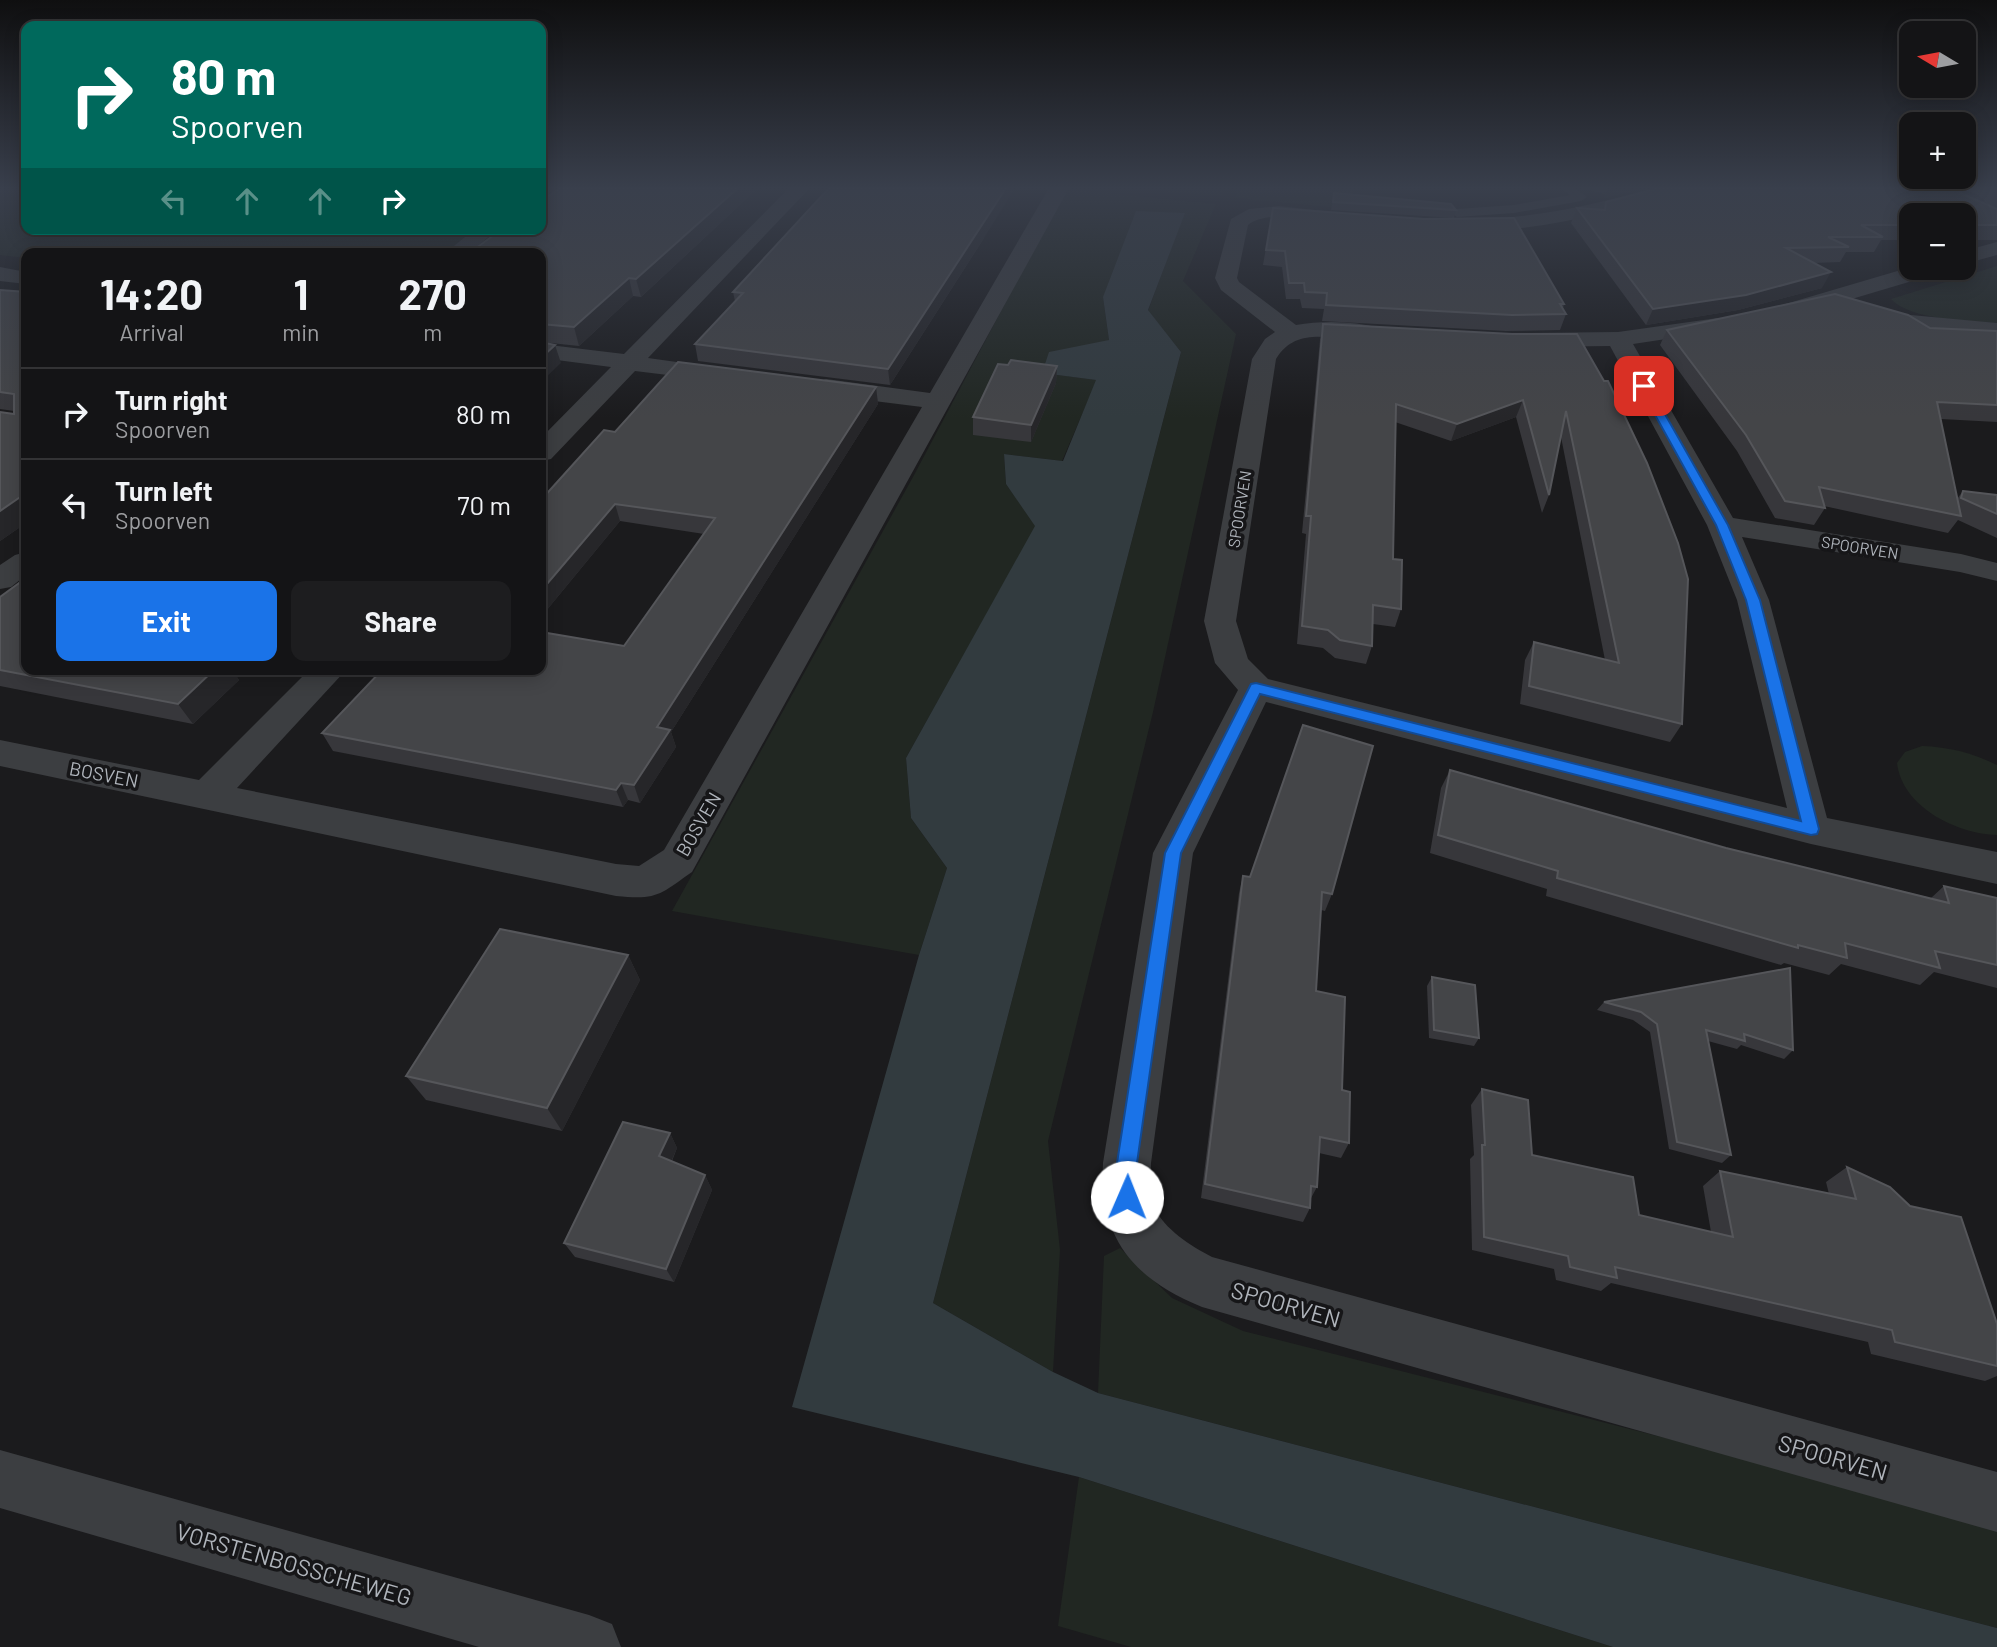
<!DOCTYPE html>
<meta charset="utf-8">
<style>
body{margin:0;font-family:Barlow,sans-serif;background:#1d1d1f;color:#f1f3f6;height:100vh;display:flex;flex-direction:column;font-size:26px;white-space:nowrap}
*{box-sizing:border-box;margin:0}
p{font-size:23px;color:#9d9ea1}
.icon{flex:none;width:38px;height:38px;fill:none;stroke:currentColor;stroke-width:2;stroke-linecap:round;stroke-linejoin:round}
.map{position:relative;flex:1;overflow:hidden}
.drawer{position:absolute;left:21px;top:248px;width:525px;height:427px;display:flex;flex-direction:column;background:#141416;border-radius:14px;box-shadow:0 4px 18px #0003,0 0 0 2px #333335}
.drawer>*{flex:none}
.hud{position:absolute;left:21px;top:21px;width:525px;height:214px;border-radius:14px;box-shadow:0 4px 18px #0003,0 0 0 2px #333335;background:#00695c;color:#fff;overflow:hidden}
.needle{width:46px;rotate:280deg}
.buttons{position:absolute;left:1899px;top:21px;display:grid;gap:14px}
.buttons a{display:grid;place-items:center;width:77px;height:77px;border-radius:14px;background:#141416;box-shadow:0 4px 18px #0003,0 0 0 2px #333335;font-size:35px}
.pin{position:absolute;display:grid;place-items:center;width:60px;height:60px;color:#fff;margin:-30px;border-radius:14px;box-shadow:0 4px 10px #0006}
.me{position:absolute;width:77px;margin:-38px;rotate:1deg;stroke-linejoin:round;filter:drop-shadow(0 0 5px #0008)}
.turn{display:flex;align-items:center;gap:24px;height:147px;padding:0 35px;font-size:32px}
.turn .icon{width:91px;height:91px;stroke-width:2.5}
.turn b{display:block;font-size:49px;line-height:60px}
.lanes{display:flex;align-items:center;height:66px;padding:0 35px;background:#0003;justify-content:center;gap:35px;direction:ltr}
.lanes .off{opacity:.35}
.eta{display:flex;justify-content:space-evenly;align-items:center;height:119px;text-align:center}
.eta b{font-size:42px;font-weight:700;line-height:49px}
.cta{display:flex;gap:14px;margin-top:auto;padding:14px 35px}
.cta a{flex:1;height:80px;border-radius:14px;background:#1a73e8;color:#fff;font-size:28px;font-weight:700;line-height:80px;text-align:center}
.cta a+a{background:#1d1d1f;color:#f1f3f6}
ul{padding:0;list-style:none}
li{display:flex;align-items:center;gap:21px;height:91px;padding:0 35px;border-top:2px solid #333335}
li div{flex:1}
li b{display:block;font-size:26px}
li em{font-style:normal}
.map>svg:first-child{display:block}
.green{fill:#212722}
.water{fill:#323b3f}
.lines{fill:none;stroke-linecap:round;stroke-linejoin:round}
.service{fill:#3c3e41;fill-rule:evenodd}
.minor{fill:#3c3e41;fill-rule:evenodd}
.tertiary{fill:#3c3e41;fill-rule:evenodd}
.wall{fill:#37373b}
.shaded-wall{fill:#262629}
.building{fill:#444548;stroke:#55565a;stroke-width:2}
.route{fill:#1a73e8;stroke:#114b97;stroke-width:2}
.labels{text-anchor:middle;dominant-baseline:central;stroke-width:7;stroke-linejoin:round;paint-order:stroke}
.far-street-label{font-size:16px;fill:#afb4bb;stroke:#161618}
.street-label{font-size:19px;fill:#afb4bb;stroke:#161618}
.near-street-label{font-size:23px;fill:#afb4bb;stroke:#161618}
</style>
<div class="map">
<svg width="1997" height="1647" viewBox="0 0 1997 1647">
<rect width="100%" height="100%" fill="#1b1b1d"/>
<g class="green">
<path d="M 0,188 L 26,188 L 26,229 L 483,229 L 449,254 L 26,254 L 26,258 L 0,255 Z"/>
<path d="M 1117,188 L 1223,188 L 1221,196 Z"/>
<path d="M 1237,188 L 1352,188 L 1351,209 L 1236,198 Z"/>
<path d="M 1066,189 L 1216,204 L 1183,281 L 1236,334 L 1153,712 L 1048,1141 L 1060,1250 L 1053,1372 L 933,1303 L 1181,352 L 1148,311 L 1184,213 L 1103,297 L 1109,340 L 1043,373 L 1097,380 L 1062,461 L 1004,454 L 1006,484 L 1036,526 L 906,758 L 911,818 L 947,868 L 919,955 L 672,911 L 913,477 Z"/>
<path d="M 1997,266 L 1997,323 C 1969,321 1910,320 1891,299 Z"/>
<path d="M 1922,746 C 1950,747 1972,753 1997,765 L 1997,835 C 1957,834 1902,807 1897,763 L 1905,752 Z"/>
<path d="M 1120,1248 L 1172,1298 L 1243,1331 L 1894,1496 L 1997,1529 L 1997,1628 L 1098,1393 L 1104,1256 Z"/>
<path d="M 1079,1477 L 1613,1647 L 1131,1647 L 1058,1626 Z"/>
</g>
<path class="water" d="M 1136,211 L 1185,213 L 1148,310 L 1181,352 L 933,1303 L 1053,1372 L 1098,1393 L 1997,1628 L 1997,1647 L 1613,1647 L 1079,1477 L 792,1407 L 919,955 L 947,868 L 911,818 L 906,758 L 1035,526 L 1006,484 L 1004,454 L 1063,461 L 1096,380 L 1042,373 L 1049,352 L 1109,340 L 1103,297 Z"/>
<g class="lines">
<path class="service" d="M 1561,188 L 1575,188 L 1587,197 L 1581,201 L 1514,213 L 1457,217 L 1451,213 L 1457,209 L 1514,205 L 1570,195 Z"/>
<g class="minor">
<path d="M 541,188 L 555,188 L 548,195 L 541,197 Z"/>
<path d="M 789,188 L 810,188 L 648,358 L 734,370 L 737,375 L 734,380 L 725,382 L 635,371 L 551,459 L 541,461 L 541,438 L 611,367 L 541,358 L 541,344 L 624,354 Z"/>
<path d="M 1049,188 L 1069,188 L 692,872 C 659,895 658,900 616,896 L 0,766 L 0,740 L 199,780 L 309,670 L 346,670 L 237,788 L 616,864 L 639,866 L 664,850 L 922,407 L 826,395 L 817,392 L 813,387 L 817,382 L 826,379 L 930,393 Z"/>
<path d="M 1654,188 L 1684,188 L 1681,192 C 1609,213 1539,231 1464,232 L 1457,230 L 1454,226 L 1457,222 L 1464,220 C 1529,219 1591,206 1654,188 Z"/>
<path d="M 1279,206 L 1323,211 L 1330,213 L 1333,217 L 1330,221 L 1323,223 C 1300,220 1268,210 1248,225 L 1237,278 L 1239,282 L 1296,325 C 1323,320 1354,321 1381,328 L 1385,333 L 1381,338 C 1346,347 1300,319 1276,359 L 1236,621 L 1248,659 L 1268,679 L 1787,808 L 1737,600 L 1707,525 L 1610,346 L 1527,347 L 1519,345 L 1515,340 L 1519,335 L 1527,333 L 1618,332 L 1718,318 L 1726,320 L 1730,325 L 1726,330 L 1633,344 L 1733,518 L 1961,554 L 1997,563 L 1997,581 L 1960,572 L 1742,537 L 1769,600 L 1827,818 L 1997,852 L 1997,884 L 1811,844 L 1266,702 L 1193,853 L 1151,1163 C 1151,1177 1149,1193 1154,1207 C 1164,1229 1191,1246 1212,1257 L 1997,1472 L 1997,1532 L 1202,1307 C 1134,1279 1099,1239 1103,1163 L 1153,853 L 1238,690 L 1215,663 L 1204,621 L 1252,359 L 1265,339 L 1275,332 L 1221,290 L 1215,278 L 1231,219 L 1249,209 Z"/>
<path d="M 475,229 L 498,229 L 468,254 L 444,254 Z"/>
<path d="M 1997,242 L 1997,255 L 1964,264 L 1964,251 Z"/>
<path d="M 0,267 L 26,272 L 26,284 L 0,281 Z"/>
<path d="M 1911,267 L 1942,268 L 1939,273 L 1798,315 L 1782,315 L 1779,310 L 1782,305 Z"/>
<path d="M 1871,306 L 1900,314 L 1997,323 L 1997,337 L 1898,328 L 1863,318 L 1860,313 L 1863,308 Z"/>
<path d="M 26,552 L 26,575 L 11,587 L 0,589 L 0,565 L 15,555 Z"/>
</g>
<path class="tertiary" d="M 0,1450 L 589,1615 L 612,1624 L 621,1647 L 479,1647 L 0,1508 Z"/>
</g>
<g class="wall">
<path d="M 758,188 L 641,297 L 633,296 L 579,346 L 541,342 L 541,254 Z"/>
<path d="M 1581,188 L 1644,188 L 1604,198 L 1605,194 Z"/>
<path d="M 1952,188 L 1997,188 L 1997,240 L 1964,240 L 1964,215 L 1911,215 L 1911,240 L 1881,240 L 1874,252 L 1846,252 L 1840,262 L 1813,263 L 1822,288 L 1738,310 L 1646,325 L 1571,223 L 1577,208 L 1603,210 L 1606,202 L 1976,199 Z"/>
<path d="M 1334,193 L 1456,210 L 1454,218 L 1331,210 Z"/>
<path d="M 1273,208 L 1564,304 L 1563,308 L 1566,314 L 1560,330 L 1506,331 L 1322,321 L 1324,309 L 1302,308 L 1300,299 L 1286,299 L 1282,267 L 1263,265 Z"/>
<path d="M 278,229 L 359,229 L 349,237 L 279,232 Z"/>
<path d="M 984,238 L 890,385 L 698,361 L 695,344 L 735,301 L 733,292 Z"/>
<path d="M 0,290 L 26,292 L 26,523 L 0,541 L 14,411 L 0,409 Z"/>
<path d="M 1323,324 L 1512,334 L 1577,334 L 1682,724 L 1670,742 L 1520,704 L 1525,660 L 1534,642 L 1605,660 L 1561,437 L 1549,495 L 1542,513 L 1516,417 L 1451,441 L 1395,422 L 1393,559 L 1401,609 L 1395,627 L 1373,624 L 1372,646 L 1366,664 L 1335,658 L 1323,648 L 1297,644 L 1306,534 L 1302,533 L 1320,340 Z"/>
<path d="M 1930,328 L 1997,331 L 1997,422 L 1941,419 L 1957,499 L 1963,491 L 1997,495 L 1997,538 L 1958,520 L 1948,533 L 1824,506 L 1825,508 L 1814,525 L 1775,518 L 1737,451 L 1660,345 L 1667,330 Z"/>
<path d="M 1008,365 L 1057,366 L 1056,383 L 1031,442 L 973,435 L 973,417 Z"/>
<path d="M 876,387 L 878,404 L 671,732 L 676,747 L 640,803 L 628,800 L 623,807 L 333,751 L 322,733 L 624,646 L 704,534 L 620,521 L 541,617 L 541,500 L 615,432 Z"/>
<path d="M 0,597 L 234,673 L 239,680 L 193,724 L 0,686 Z"/>
<path d="M 1450,770 L 1726,848 L 1931,898 L 1944,886 L 1997,898 L 1997,988 L 1934,972 L 1920,985 L 1841,964 L 1829,975 L 1784,963 L 1781,965 L 1546,896 L 1547,889 L 1430,853 L 1441,788 Z"/>
<path d="M 1243,876 L 1332,894 L 1325,911 L 1321,910 L 1316,991 L 1342,1090 L 1349,1143 L 1341,1158 L 1319,1153 L 1317,1187 L 1310,1200 L 1310,1208 L 1303,1222 L 1201,1198 L 1239,893 Z"/>
<path d="M 628,955 L 640,980 L 562,1131 L 426,1100 L 406,1076 Z"/>
<path d="M 1790,968 L 1793,1050 L 1784,1059 L 1741,1045 L 1737,1049 L 1708,1041 L 1731,1155 L 1722,1163 L 1669,1149 L 1650,1032 L 1633,1020 L 1597,1010 L 1604,1002 Z"/>
<path d="M 1432,977 L 1479,1038 L 1474,1046 L 1429,1038 L 1427,986 Z"/>
<path d="M 1482,1089 L 1532,1155 L 1639,1215 L 1711,1232 L 1703,1186 L 1720,1171 L 1829,1194 L 1826,1182 L 1847,1167 L 1997,1324 L 1997,1376 L 1985,1381 L 1871,1354 L 1868,1342 L 1611,1283 L 1601,1291 L 1556,1280 L 1554,1269 L 1472,1250 L 1470,1159 L 1474,1155 L 1471,1105 Z"/>
<path d="M 670,1133 L 677,1148 L 672,1161 L 705,1175 L 712,1190 L 674,1282 L 575,1257 L 564,1243 Z"/>
</g>
<g class="shaded-wall">
<path d="M 738,188 L 758,188 L 641,297 L 636,279 Z"/>
<path d="M 1006,188 L 1015,188 L 984,238 L 890,385 L 888,369 Z"/>
<path d="M 1608,188 L 1644,188 L 1604,198 Z"/>
<path d="M 346,229 L 359,229 L 349,237 Z"/>
<path d="M 1831,272 L 1822,288 L 1738,310 L 1646,325 L 1653,309 Z"/>
<path d="M 629,278 L 633,296 L 579,346 L 574,327 Z"/>
<path d="M 555,345 L 561,363 L 541,382 L 541,358 Z"/>
<path d="M 1057,366 L 1056,383 L 1031,442 L 1031,425 Z"/>
<path d="M 876,387 L 878,404 L 671,732 L 676,747 L 640,803 L 634,785 L 657,727 Z"/>
<path d="M 1523,400 L 1516,417 L 1451,441 L 1457,424 Z"/>
<path d="M 26,493 L 26,523 L 0,541 L 0,511 Z"/>
<path d="M 615,504 L 620,521 L 541,617 L 541,591 Z"/>
<path d="M 214,670 L 237,670 L 234,673 L 239,680 L 193,724 L 178,704 Z"/>
<path d="M 621,783 L 628,800 L 623,807 L 616,790 Z"/>
<path d="M 628,955 L 640,980 L 562,1131 L 547,1108 Z"/>
<path d="M 670,1133 L 677,1148 L 667,1171 L 659,1156 Z"/>
<path d="M 705,1175 L 712,1190 L 674,1282 L 666,1269 Z"/>
</g>
<g class="building">
<path d="M 560,188 L 738,188 L 636,279 L 629,278 L 574,327 L 541,324 L 541,254 L 468,254 L 502,229 L 541,229 L 541,201 Z"/>
<path d="M 829,188 L 1006,188 L 888,369 L 695,344 L 743,293 L 733,292 Z"/>
<path d="M 1659,188 L 1950,188 L 1997,209 L 1997,225 L 1964,225 L 1964,215 L 1911,215 L 1911,225 L 1861,225 L 1883,237 L 1828,237 L 1849,247 L 1786,248 L 1831,272 L 1746,295 L 1653,309 L 1577,208 L 1605,210 L 1606,202 Z"/>
<path d="M 1334,193 L 1451,204 L 1456,210 L 1333,202 Z"/>
<path d="M 1273,208 L 1424,219 L 1514,218 L 1564,304 L 1560,304 L 1566,314 L 1512,315 L 1326,305 L 1327,293 L 1305,292 L 1304,283 L 1289,283 L 1285,251 L 1266,250 Z"/>
<path d="M 0,290 L 26,292 L 26,493 L 0,511 L 0,412 L 14,414 L 14,394 L 0,392 Z"/>
<path d="M 1835,294 L 1908,315 L 1930,328 L 1997,331 L 1997,405 L 1937,402 L 1961,516 L 1819,487 L 1825,508 L 1785,501 L 1746,435 L 1667,330 Z"/>
<path d="M 1323,324 L 1512,334 L 1577,334 L 1604,381 L 1608,381 L 1647,463 L 1678,543 L 1688,579 L 1682,724 L 1529,686 L 1534,642 L 1619,663 L 1566,411 L 1549,495 L 1523,400 L 1457,424 L 1396,404 L 1393,559 L 1402,560 L 1401,609 L 1373,605 L 1372,646 L 1340,640 L 1328,630 L 1302,626 L 1311,516 L 1306,516 Z"/>
<path d="M 541,342 L 555,345 L 541,358 Z"/>
<path d="M 1011,360 L 1057,366 L 1031,425 L 973,417 L 998,364 L 1008,365 Z"/>
<path d="M 678,362 L 876,387 L 657,727 L 670,730 L 634,785 L 621,783 L 616,790 L 322,733 L 382,670 L 541,670 L 541,632 L 624,646 L 715,518 L 615,504 L 541,591 L 541,500 L 604,430 L 615,432 Z"/>
<path d="M 1963,491 L 1997,495 L 1997,514 L 1961,498 Z"/>
<path d="M 26,578 L 26,670 L 214,670 L 178,704 L 0,670 L 0,597 Z"/>
<path d="M 1303,725 L 1373,746 L 1332,894 L 1322,892 L 1316,991 L 1345,997 L 1342,1090 L 1350,1092 L 1349,1143 L 1320,1137 L 1317,1187 L 1311,1186 L 1310,1208 L 1205,1184 L 1243,876 L 1250,877 Z"/>
<path d="M 1450,770 L 1726,848 L 1949,903 L 1944,886 L 1997,898 L 1997,965 L 1935,951 L 1940,968 L 1845,943 L 1847,958 L 1798,945 L 1798,948 L 1557,878 L 1558,871 L 1438,835 Z"/>
<path d="M 500,929 L 628,955 L 547,1108 L 406,1076 Z"/>
<path d="M 1790,968 L 1793,1050 L 1744,1034 L 1745,1041 L 1706,1030 L 1731,1155 L 1677,1142 L 1657,1024 L 1641,1012 L 1604,1002 Z"/>
<path d="M 1432,977 L 1475,985 L 1479,1038 L 1434,1030 Z"/>
<path d="M 1482,1089 L 1528,1100 L 1532,1155 L 1633,1177 L 1639,1215 L 1733,1237 L 1720,1171 L 1856,1199 L 1847,1167 L 1890,1187 L 1910,1206 L 1961,1217 L 1997,1324 L 1997,1366 L 1895,1342 L 1892,1330 L 1615,1267 L 1617,1278 L 1570,1267 L 1568,1256 L 1484,1237 L 1482,1145 L 1485,1145 Z"/>
<path d="M 623,1122 L 670,1133 L 659,1156 L 705,1175 L 666,1269 L 564,1243 Z"/>
</g>
<linearGradient id="sky" x2="0" y2="1"><stop stop-color="#0f0f10"/><stop offset="0.45" stop-color="#393f4c"/><stop offset="1" stop-color="#393f4c" stop-opacity="0"/></linearGradient>
<rect width="1997" height="418" fill="url(#sky)"/>
<path class="route" d="M 1640,383 L 1649,386 L 1728,525 L 1760,600 L 1819,829 L 1817,834 L 1811,835 L 1260,694 L 1181,853 L 1137,1163 L 1137,1197 L 1134,1204 L 1127,1207 L 1119,1204 L 1116,1197 L 1117,1163 L 1165,853 L 1251,684 L 1256,683 L 1801,821 L 1746,600 L 1716,525 L 1639,386 Z"/>
<g class="labels">
<g class="far-street-label">
<text transform="translate(1239 509) rotate(-81)">SPOORVEN</text>
<text transform="translate(1860 547) rotate(9)">SPOORVEN</text>
</g>
<g class="street-label">
<text transform="translate(104 774) rotate(11)">BOSVEN</text>
<text transform="translate(698 824) rotate(-60)">BOSVEN</text>
</g>
<g class="near-street-label">
<text transform="translate(1286 1304) rotate(16)">SPOORVEN</text>
<text transform="translate(1833 1457) rotate(16)">SPOORVEN</text>
<text transform="translate(294 1564) rotate(16)">VORSTENBOSSCHEWEG</text>
</g>
</g>
</svg>
<div class="buttons">
<a><svg class="needle" viewBox="-14 -14 28 28"><path d="M0-13l5 13h-10z" fill="#e53935"/><path d="M0 13l5-13h-10z" fill="#9d9ea1"/></svg></a>
<a>+</a>
<a>−</a>
</div>
<div class="pin" style="left:1644px;top:386px;background:#d93025"><svg class="icon" aria-label="arrive" viewBox="0 0 24 24"><path d="M6 21V4h12l-3 4 3 4H6"/></svg></div>
<svg class="me" style="left:1127px;top:1197px" viewBox="-20 -20 40 40"><circle r="19" fill="#fff"/><path d="M0-13L10 11 0 6-10 11z" fill="#1a73e8"/></svg>
<div class="hud">
<div class="turn"><svg class="icon" aria-label="right" viewBox="0 0 24 24"><path d="M7 20v-9h11M14 6l5 5-5 5"/></svg><div><b>80 m</b>Spoorven</div></div>
<div class="lanes"><svg class="icon off" aria-label="left" viewBox="0 0 24 24"><path d="M17 20v-9H6M10 6l-5 5 5 5"/></svg><svg class="icon off" aria-label="ahead" viewBox="0 0 24 24"><path d="M12 20V5M6 11l6-6 6 6"/></svg><svg class="icon off" aria-label="ahead" viewBox="0 0 24 24"><path d="M12 20V5M6 11l6-6 6 6"/></svg><svg class="icon" aria-label="right" viewBox="0 0 24 24"><path d="M7 20v-9h11M14 6l5 5-5 5"/></svg></div>
</div>
<section class="drawer">
<div class="eta">
<div><b>14:20</b><p>Arrival</p></div>
<div><b>1</b><p>min</p></div>
<div><b>270</b><p>m</p></div>
</div>
<ul>
<li><svg class="icon" aria-label="right" viewBox="0 0 24 24"><path d="M7 20v-9h11M14 6l5 5-5 5"/></svg><div><b>Turn right</b><p>Spoorven</p></div><em>80 m</em></li>
<li><svg class="icon" aria-label="left" viewBox="0 0 24 24"><path d="M17 20v-9H6M10 6l-5 5 5 5"/></svg><div><b>Turn left</b><p>Spoorven</p></div><em>70 m</em></li>
</ul>
<div class="cta"><a>Exit</a><a>Share</a></div>
</section>
</div>
